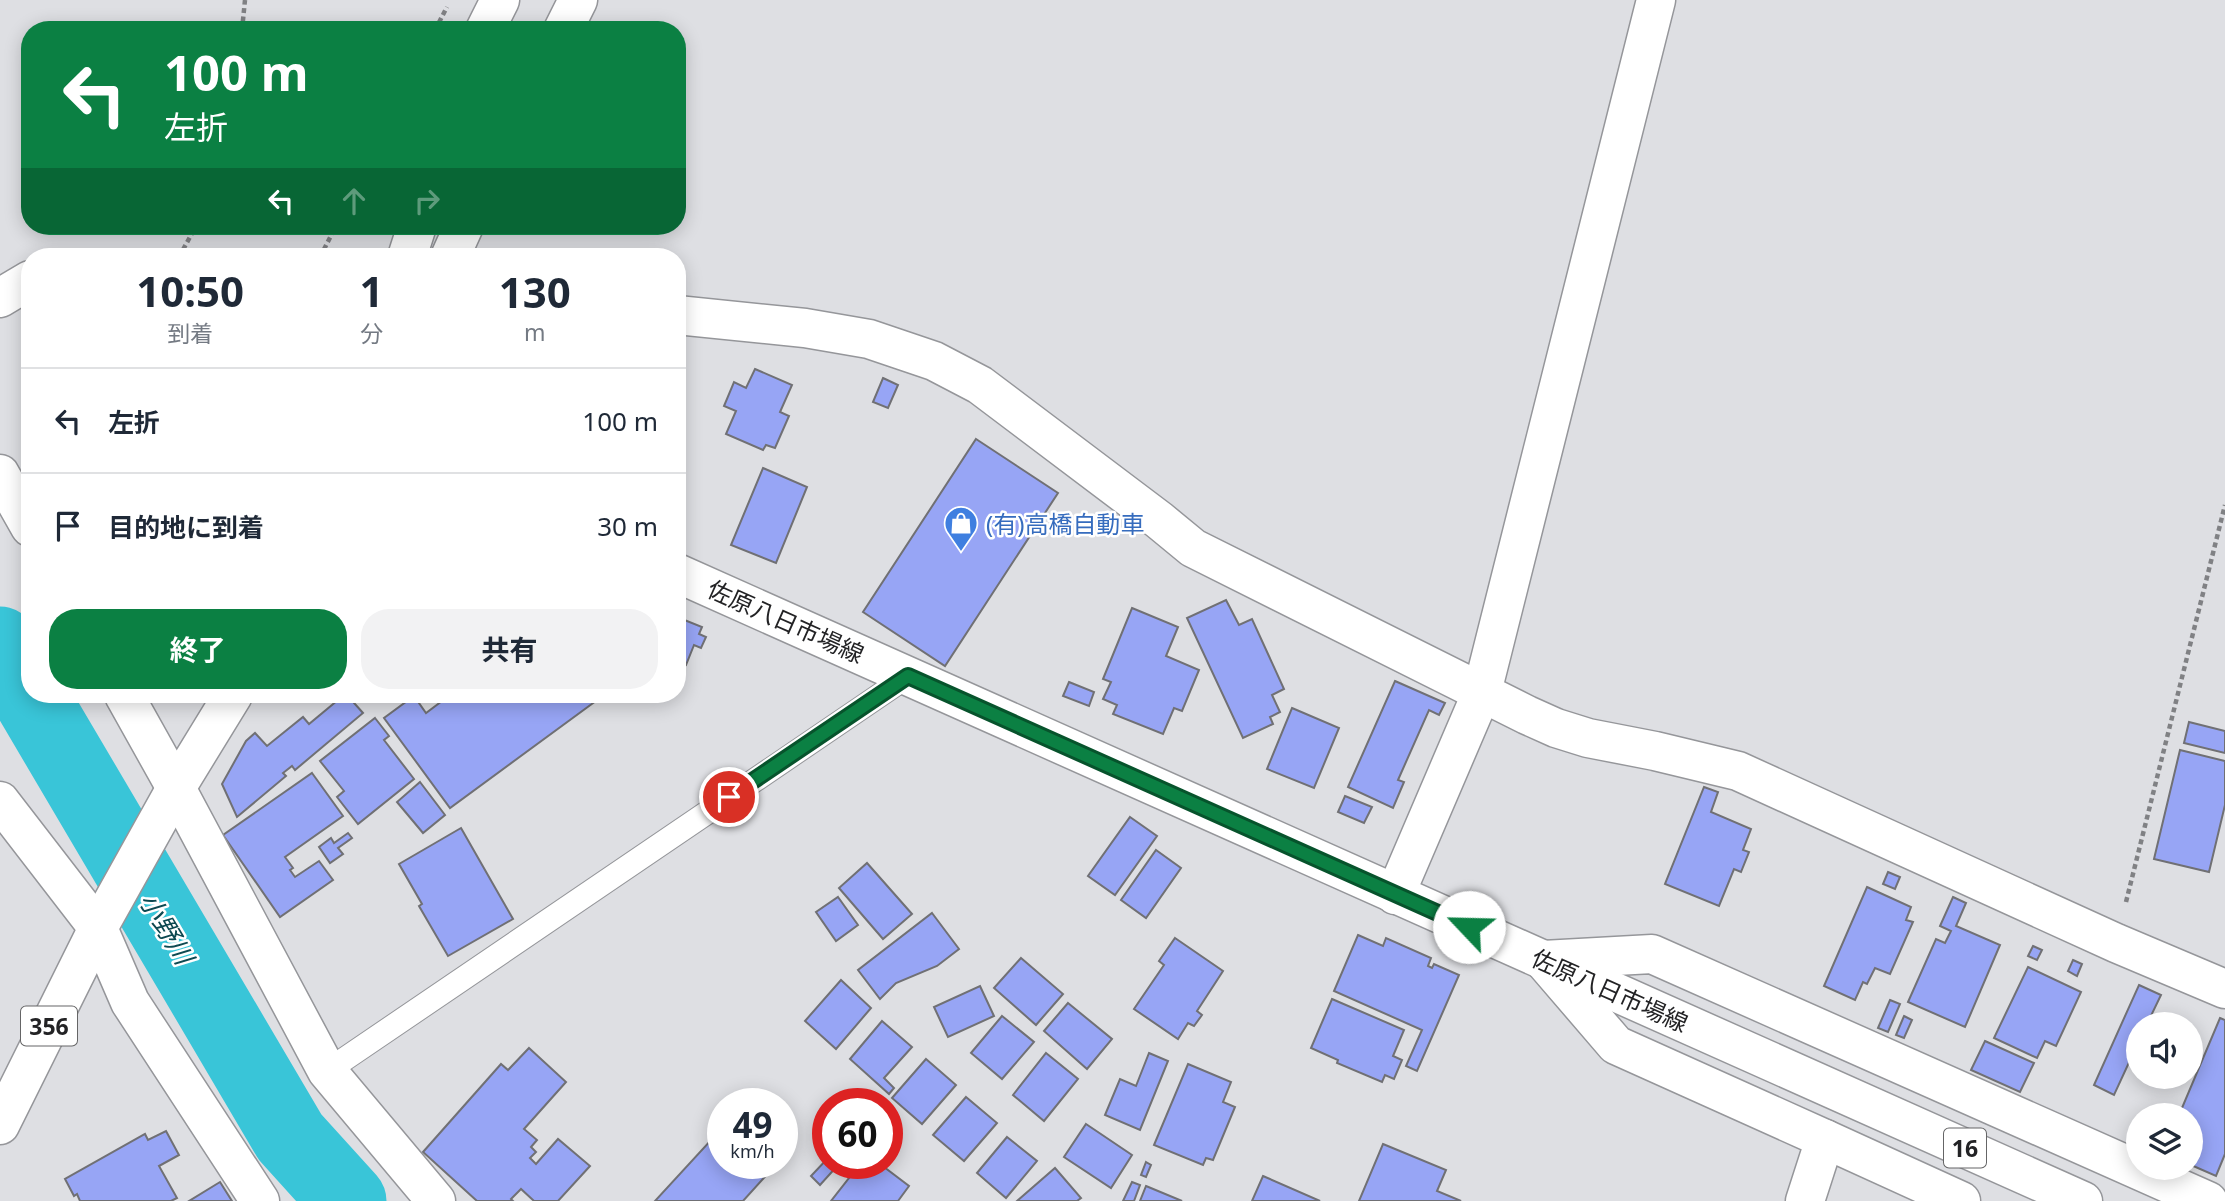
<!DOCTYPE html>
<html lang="ja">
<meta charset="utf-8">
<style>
body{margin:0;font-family:"Noto Sans","Noto Sans JP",sans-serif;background:#f2f2f3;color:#1f2937;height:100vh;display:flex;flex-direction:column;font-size:26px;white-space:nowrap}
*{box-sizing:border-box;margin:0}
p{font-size:23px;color:#747a83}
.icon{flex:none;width:38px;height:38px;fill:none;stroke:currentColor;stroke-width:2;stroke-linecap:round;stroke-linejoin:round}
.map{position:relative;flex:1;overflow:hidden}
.drawer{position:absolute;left:21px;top:248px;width:665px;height:455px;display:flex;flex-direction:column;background:#fff;border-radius:28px;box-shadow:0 4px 18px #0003}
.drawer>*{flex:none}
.guide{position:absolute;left:21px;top:21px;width:665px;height:214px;border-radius:28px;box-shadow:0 4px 18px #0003;background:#0b8043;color:#fff;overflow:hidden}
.fabs{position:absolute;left:2126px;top:1012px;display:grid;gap:14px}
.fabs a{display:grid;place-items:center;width:77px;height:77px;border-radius:50%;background:#fff;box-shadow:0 4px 18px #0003;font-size:35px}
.speed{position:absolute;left:707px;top:1088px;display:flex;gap:14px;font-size:35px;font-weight:700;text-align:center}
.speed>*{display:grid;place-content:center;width:91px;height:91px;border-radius:50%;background:#fff;box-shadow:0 4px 18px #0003;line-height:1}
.speed small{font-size:18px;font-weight:400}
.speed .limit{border:10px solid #d22;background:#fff;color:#111}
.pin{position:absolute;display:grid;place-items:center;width:60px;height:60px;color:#fff;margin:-30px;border:4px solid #fff;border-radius:50%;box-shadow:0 2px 7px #0007}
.me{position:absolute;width:77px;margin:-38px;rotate:294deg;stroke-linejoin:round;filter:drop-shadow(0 0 5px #0008)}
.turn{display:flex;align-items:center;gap:24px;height:147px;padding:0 28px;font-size:32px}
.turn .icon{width:91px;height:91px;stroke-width:2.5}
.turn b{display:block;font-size:49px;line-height:60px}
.lanes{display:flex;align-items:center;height:66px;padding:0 28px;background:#0003;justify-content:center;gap:35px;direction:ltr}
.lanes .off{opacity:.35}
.eta{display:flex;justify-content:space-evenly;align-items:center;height:119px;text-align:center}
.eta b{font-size:42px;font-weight:700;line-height:49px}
.primary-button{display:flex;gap:14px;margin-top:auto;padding:14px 28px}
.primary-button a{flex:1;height:80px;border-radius:28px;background:#0b8043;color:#fff;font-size:28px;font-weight:700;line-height:80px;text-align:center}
.primary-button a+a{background:#f2f2f3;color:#1f2937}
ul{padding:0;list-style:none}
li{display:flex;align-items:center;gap:21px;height:105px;padding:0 28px;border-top:2px solid #e0e1e3}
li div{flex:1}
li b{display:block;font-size:26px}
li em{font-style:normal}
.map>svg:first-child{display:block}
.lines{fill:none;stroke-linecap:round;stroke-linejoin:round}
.river{stroke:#39c5d8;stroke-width:77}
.building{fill:#97a5f5;stroke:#707074;stroke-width:2}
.service-casing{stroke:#95969a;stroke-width:25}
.minor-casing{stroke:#95969a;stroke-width:41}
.primary-casing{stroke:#95969a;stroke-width:41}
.trunk-casing{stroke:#95969a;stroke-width:41}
.path{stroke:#808184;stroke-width:4.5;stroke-dasharray:5 3.5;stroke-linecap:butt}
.service{stroke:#fff;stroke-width:23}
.minor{stroke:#fff;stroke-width:38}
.primary{stroke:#fff;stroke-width:38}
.trunk{stroke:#fff;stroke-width:38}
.route-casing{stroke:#07532c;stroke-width:18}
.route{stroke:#0b8043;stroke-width:12}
.labels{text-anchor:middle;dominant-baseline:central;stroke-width:5;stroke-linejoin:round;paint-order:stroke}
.shield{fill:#fff;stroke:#656566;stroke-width:2}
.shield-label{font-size:23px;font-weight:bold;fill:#232325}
.shop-label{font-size:24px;fill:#366cbe;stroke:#fff;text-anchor:start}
.street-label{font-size:24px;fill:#232325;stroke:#fff}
.water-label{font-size:26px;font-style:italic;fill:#0d4951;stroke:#fff}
</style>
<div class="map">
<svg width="2225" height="1201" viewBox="0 0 2225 1201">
<rect width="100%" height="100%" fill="#dedfe3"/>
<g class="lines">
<path class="river" d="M 0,645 L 290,1137 L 348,1201"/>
</g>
<g class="building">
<path d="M 755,369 L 792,385 L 780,412 L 789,416 L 775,448 L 766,445 L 763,450 L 726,434 L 736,411 L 724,406 L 734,382 L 746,388 Z"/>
<path d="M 883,378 L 898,385 L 888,408 L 873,402 Z"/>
<path d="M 976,439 L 1058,493 L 945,666 L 863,612 Z"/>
<path d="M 763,468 L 807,487 L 776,563 L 731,545 Z"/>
<path d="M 1226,600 L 1239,625 L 1252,619 L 1284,689 L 1272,695 L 1280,712 L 1270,717 L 1273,724 L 1243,738 L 1187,618 Z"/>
<path d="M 1132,608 L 1178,627 L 1166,656 L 1199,670 L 1182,711 L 1174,708 L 1163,734 L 1113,714 L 1117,705 L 1103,699 L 1111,682 L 1103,679 Z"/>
<path d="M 677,617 L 702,627 L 699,634 L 706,637 L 701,648 L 694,645 L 686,665 L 677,662 Z"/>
<path d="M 1395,681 L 1445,703 L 1439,715 L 1429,710 L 1398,780 L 1404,782 L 1393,808 L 1348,787 Z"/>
<path d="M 1069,682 L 1094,692 L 1089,706 L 1063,696 Z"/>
<path d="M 344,695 L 347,695 L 363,713 L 295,770 L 292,766 L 283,773 L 286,776 L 237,817 L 222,784 L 246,741 L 255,733 L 267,746 L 303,717 L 309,724 Z"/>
<path d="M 450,695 L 604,695 L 450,808 L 384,718 L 414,696 L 426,713 Z"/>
<path d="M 1292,708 L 1339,728 L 1314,788 L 1267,769 Z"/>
<path d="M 375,718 L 389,736 L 384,740 L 414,779 L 358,824 L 337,797 L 344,791 L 320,761 Z"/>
<path d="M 2189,722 L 2225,731 L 2225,753 L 2184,743 Z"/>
<path d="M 2180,750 L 2225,761 L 2225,805 L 2209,872 L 2154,859 Z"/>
<path d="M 312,773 L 343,816 L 285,857 L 293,868 L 290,870 L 295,877 L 319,861 L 333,880 L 280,917 L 223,835 Z"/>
<path d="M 420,782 L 445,815 L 423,833 L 397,802 Z"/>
<path d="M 1704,787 L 1718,792 L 1711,812 L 1751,829 L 1743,850 L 1749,852 L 1741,872 L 1734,869 L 1719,906 L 1665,884 Z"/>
<path d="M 1345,796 L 1372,807 L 1364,823 L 1338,812 Z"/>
<path d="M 1130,817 L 1157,836 L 1115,895 L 1088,876 Z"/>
<path d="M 461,828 L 513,919 L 448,956 L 419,906 L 422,904 L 399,864 Z"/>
<path d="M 348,833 L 352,838 L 338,848 L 343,854 L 330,863 L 319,847 L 331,838 L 334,843 Z"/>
<path d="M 1156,850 L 1181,868 L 1146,918 L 1121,900 Z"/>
<path d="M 867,863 L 912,914 L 883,939 L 839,888 Z"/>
<path d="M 1888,872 L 1900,877 L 1895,889 L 1883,884 Z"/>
<path d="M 1867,887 L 1911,907 L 1906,920 L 1913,922 L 1890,974 L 1875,968 L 1867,984 L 1863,982 L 1855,1000 L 1824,986 Z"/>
<path d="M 838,897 L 858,925 L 836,941 L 816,912 Z"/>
<path d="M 1953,897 L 1966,903 L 1956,926 L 2000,945 L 1965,1027 L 1908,1002 L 1936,939 L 1945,943 L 1951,931 L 1940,926 Z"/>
<path d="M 932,913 L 959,949 L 937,966 L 896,983 L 880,999 L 858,970 Z"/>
<path d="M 1358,935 L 1383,946 L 1386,938 L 1431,958 L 1428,966 L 1432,968 L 1434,964 L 1459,975 L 1417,1071 L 1406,1066 L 1422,1030 L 1334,991 Z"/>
<path d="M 1175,938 L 1223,971 L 1197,1011 L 1202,1015 L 1194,1026 L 1188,1023 L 1178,1039 L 1134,1009 L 1164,965 L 1159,961 Z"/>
<path d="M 2033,946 L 2042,950 L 2037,960 L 2028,956 Z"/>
<path d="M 1021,958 L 1063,994 L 1036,1025 L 994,988 Z"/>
<path d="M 2073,960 L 2082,964 L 2077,976 L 2068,971 Z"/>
<path d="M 2028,967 L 2081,992 L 2056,1046 L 2045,1041 L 2037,1058 L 1994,1038 Z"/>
<path d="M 841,980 L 871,1008 L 836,1049 L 805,1021 Z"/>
<path d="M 2139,985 L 2161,995 L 2147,1024 L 2138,1024 L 2138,1043 L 2114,1095 L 2094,1085 Z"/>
<path d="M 980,986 L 994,1016 L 948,1037 L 934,1007 Z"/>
<path d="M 1332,999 L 1404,1030 L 1393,1056 L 1402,1060 L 1394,1079 L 1385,1075 L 1382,1082 L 1337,1063 L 1338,1060 L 1311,1048 Z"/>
<path d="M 1890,1000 L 1900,1004 L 1888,1032 L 1878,1028 Z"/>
<path d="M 1068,1003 L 1112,1039 L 1087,1069 L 1044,1031 Z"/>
<path d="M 1002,1016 L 1034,1042 L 1002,1079 L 971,1053 Z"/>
<path d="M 1904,1016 L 1912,1020 L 1904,1038 L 1896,1035 Z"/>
<path d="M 2220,1018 L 2225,1020 L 2225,1154 L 2216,1176 L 2191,1165 L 2191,1115 L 2179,1115 Z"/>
<path d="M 882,1021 L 912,1047 L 884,1078 L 894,1088 L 889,1094 L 850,1059 Z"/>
<path d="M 1985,1041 L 2034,1063 L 2020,1092 L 1971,1070 Z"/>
<path d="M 529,1048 L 566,1082 L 524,1129 L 537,1140 L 531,1147 L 536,1152 L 530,1158 L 536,1164 L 558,1139 L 590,1166 L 558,1201 L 534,1201 L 521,1189 L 511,1199 L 513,1201 L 477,1201 L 423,1152 L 501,1064 L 508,1070 Z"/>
<path d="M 1046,1053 L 1078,1079 L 1044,1121 L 1013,1095 Z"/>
<path d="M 1149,1053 L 1168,1061 L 1140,1130 L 1105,1115 L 1120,1079 L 1136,1086 Z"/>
<path d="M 926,1059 L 956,1085 L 922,1124 L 892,1098 Z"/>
<path d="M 1188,1064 L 1231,1082 L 1223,1102 L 1235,1107 L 1213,1160 L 1206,1158 L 1203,1165 L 1154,1145 Z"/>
<path d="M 756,1090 L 767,1101 L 763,1104 L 743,1104 Z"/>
<path d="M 966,1097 L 997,1123 L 964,1161 L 933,1135 Z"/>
<path d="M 1086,1124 L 1132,1155 L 1111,1188 L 1064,1157 Z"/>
<path d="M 723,1127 L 723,1164 L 764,1164 L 771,1170 L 743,1201 L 655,1201 Z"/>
<path d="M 166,1131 L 179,1155 L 159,1166 L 177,1198 L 171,1201 L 80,1201 L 77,1194 L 74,1196 L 65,1179 L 145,1134 L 148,1140 Z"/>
<path d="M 1007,1137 L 1037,1161 L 1006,1198 L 977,1173 Z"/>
<path d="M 1383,1144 L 1446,1170 L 1437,1191 L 1461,1201 L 1359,1201 Z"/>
<path d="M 828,1158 L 828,1164 L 839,1164 L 820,1185 L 811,1176 Z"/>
<path d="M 1146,1162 L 1151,1165 L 1146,1177 L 1141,1175 Z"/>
<path d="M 860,1164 L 880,1164 L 909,1186 L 898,1201 L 831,1201 Z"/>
<path d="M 1055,1168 L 1081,1198 L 1077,1201 L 1017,1201 Z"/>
<path d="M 1263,1176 L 1320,1201 L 1252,1201 Z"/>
<path d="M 220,1182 L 232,1201 L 189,1201 Z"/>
<path d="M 1132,1182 L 1140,1185 L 1134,1201 L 1123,1201 Z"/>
<path d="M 1146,1186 L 1182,1201 L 1140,1201 Z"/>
</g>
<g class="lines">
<defs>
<path id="service" d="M 327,1071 L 908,676"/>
<g id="minor">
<path d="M 0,298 L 30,280"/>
<path d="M 677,315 L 805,328 L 869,339 L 934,361 L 980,385 L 1159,520 L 1193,548 L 1527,715 L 1556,728 L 1588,738 L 1655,751 L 1738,771 L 2116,943 L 2225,989"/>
<path d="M 0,474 L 30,527"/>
<path d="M 124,695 L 176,788 L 327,1071 L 436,1201"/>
<path d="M 0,801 L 98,928 L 130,1002 L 260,1201"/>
<path d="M 1395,895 L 1482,692 L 1656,0"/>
<path d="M 1825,1139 L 1961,1201"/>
<path d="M 1805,1201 L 1825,1139 L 1616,1045 L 1543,960 L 1652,954 L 2208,1201"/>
</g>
<path id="primary" d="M 677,573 L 2083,1201"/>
<g id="trunk">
<path d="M 485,30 L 500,0"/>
<path d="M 563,30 L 578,0"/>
<path d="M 407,257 L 417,226"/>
<path d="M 450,257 L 464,226"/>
<path d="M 0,1125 L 98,928 L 176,788 L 233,695"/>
</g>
</defs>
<use href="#service" class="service-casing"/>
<use href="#minor" class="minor-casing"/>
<use href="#primary" class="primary-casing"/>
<use href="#trunk" class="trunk-casing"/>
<g class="path">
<path d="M 242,30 L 245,0"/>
<path d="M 435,30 L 447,7"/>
<path d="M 179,257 L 196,226"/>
<path d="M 320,257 L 336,226"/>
<path d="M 2126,902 L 2225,505"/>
</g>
<use href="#service" class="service"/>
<use href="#minor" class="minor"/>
<use href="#primary" class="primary"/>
<use href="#trunk" class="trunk"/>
</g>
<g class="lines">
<defs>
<path id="route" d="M 729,797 L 908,676 L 1469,927"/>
</defs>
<use href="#route" class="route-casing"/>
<use href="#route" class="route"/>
</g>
<defs>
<symbol id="shop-pin" viewBox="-11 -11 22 30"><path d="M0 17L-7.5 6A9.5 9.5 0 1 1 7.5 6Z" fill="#3f7fe0" stroke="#fff"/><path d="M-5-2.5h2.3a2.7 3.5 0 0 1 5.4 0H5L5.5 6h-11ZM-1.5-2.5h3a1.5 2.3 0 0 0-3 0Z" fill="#fff"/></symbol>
</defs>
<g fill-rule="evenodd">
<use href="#shop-pin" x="942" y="504" width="38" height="52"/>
</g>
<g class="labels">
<g class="shield">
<rect x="21" y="1006.5" width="56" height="39" rx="5"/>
<rect x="1944" y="1128.5" width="42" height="39" rx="5"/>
</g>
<g class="shield-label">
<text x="49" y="1026">356</text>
<text x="1965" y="1148">16</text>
</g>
<g class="shop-label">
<text x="986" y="523">(有)高橋自動車</text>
</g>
<g class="street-label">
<text transform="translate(786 621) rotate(24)">佐原八日市場線</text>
<text transform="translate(1610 990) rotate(24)">佐原八日市場線</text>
</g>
<g class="water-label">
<text transform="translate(167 928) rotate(59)">小野川</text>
</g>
</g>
</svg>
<div class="fabs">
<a><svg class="icon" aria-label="sound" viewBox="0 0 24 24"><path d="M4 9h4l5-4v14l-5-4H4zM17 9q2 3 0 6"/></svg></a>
<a><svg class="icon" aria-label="layers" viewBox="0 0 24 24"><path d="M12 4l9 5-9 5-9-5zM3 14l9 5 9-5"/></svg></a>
</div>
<div class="speed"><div>49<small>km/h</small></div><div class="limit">60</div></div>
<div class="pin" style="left:729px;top:797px;background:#d93025"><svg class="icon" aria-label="arrive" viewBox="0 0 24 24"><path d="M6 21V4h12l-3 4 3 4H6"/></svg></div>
<svg class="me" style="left:1469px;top:927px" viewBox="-20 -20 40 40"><circle r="19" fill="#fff"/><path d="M0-13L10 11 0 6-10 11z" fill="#0b8043"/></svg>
<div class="guide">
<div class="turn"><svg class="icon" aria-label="left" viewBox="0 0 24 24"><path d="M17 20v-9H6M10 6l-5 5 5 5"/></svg><div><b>100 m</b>左折</div></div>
<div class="lanes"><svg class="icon" aria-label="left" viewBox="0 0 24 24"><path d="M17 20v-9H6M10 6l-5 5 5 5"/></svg><svg class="icon off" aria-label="ahead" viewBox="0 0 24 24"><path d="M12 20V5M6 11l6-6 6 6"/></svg><svg class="icon off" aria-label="right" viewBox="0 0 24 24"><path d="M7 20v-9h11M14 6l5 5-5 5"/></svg></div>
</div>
<section class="drawer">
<div class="eta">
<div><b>10:50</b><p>到着</p></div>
<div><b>1</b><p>分</p></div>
<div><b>130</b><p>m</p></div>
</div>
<ul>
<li><svg class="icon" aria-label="left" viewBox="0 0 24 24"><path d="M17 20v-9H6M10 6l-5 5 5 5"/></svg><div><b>左折</b></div><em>100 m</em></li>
<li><svg class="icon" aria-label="arrive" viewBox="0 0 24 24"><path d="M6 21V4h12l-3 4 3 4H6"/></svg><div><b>目的地に到着</b></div><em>30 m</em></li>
</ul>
<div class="primary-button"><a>終了</a><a>共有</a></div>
</section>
</div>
